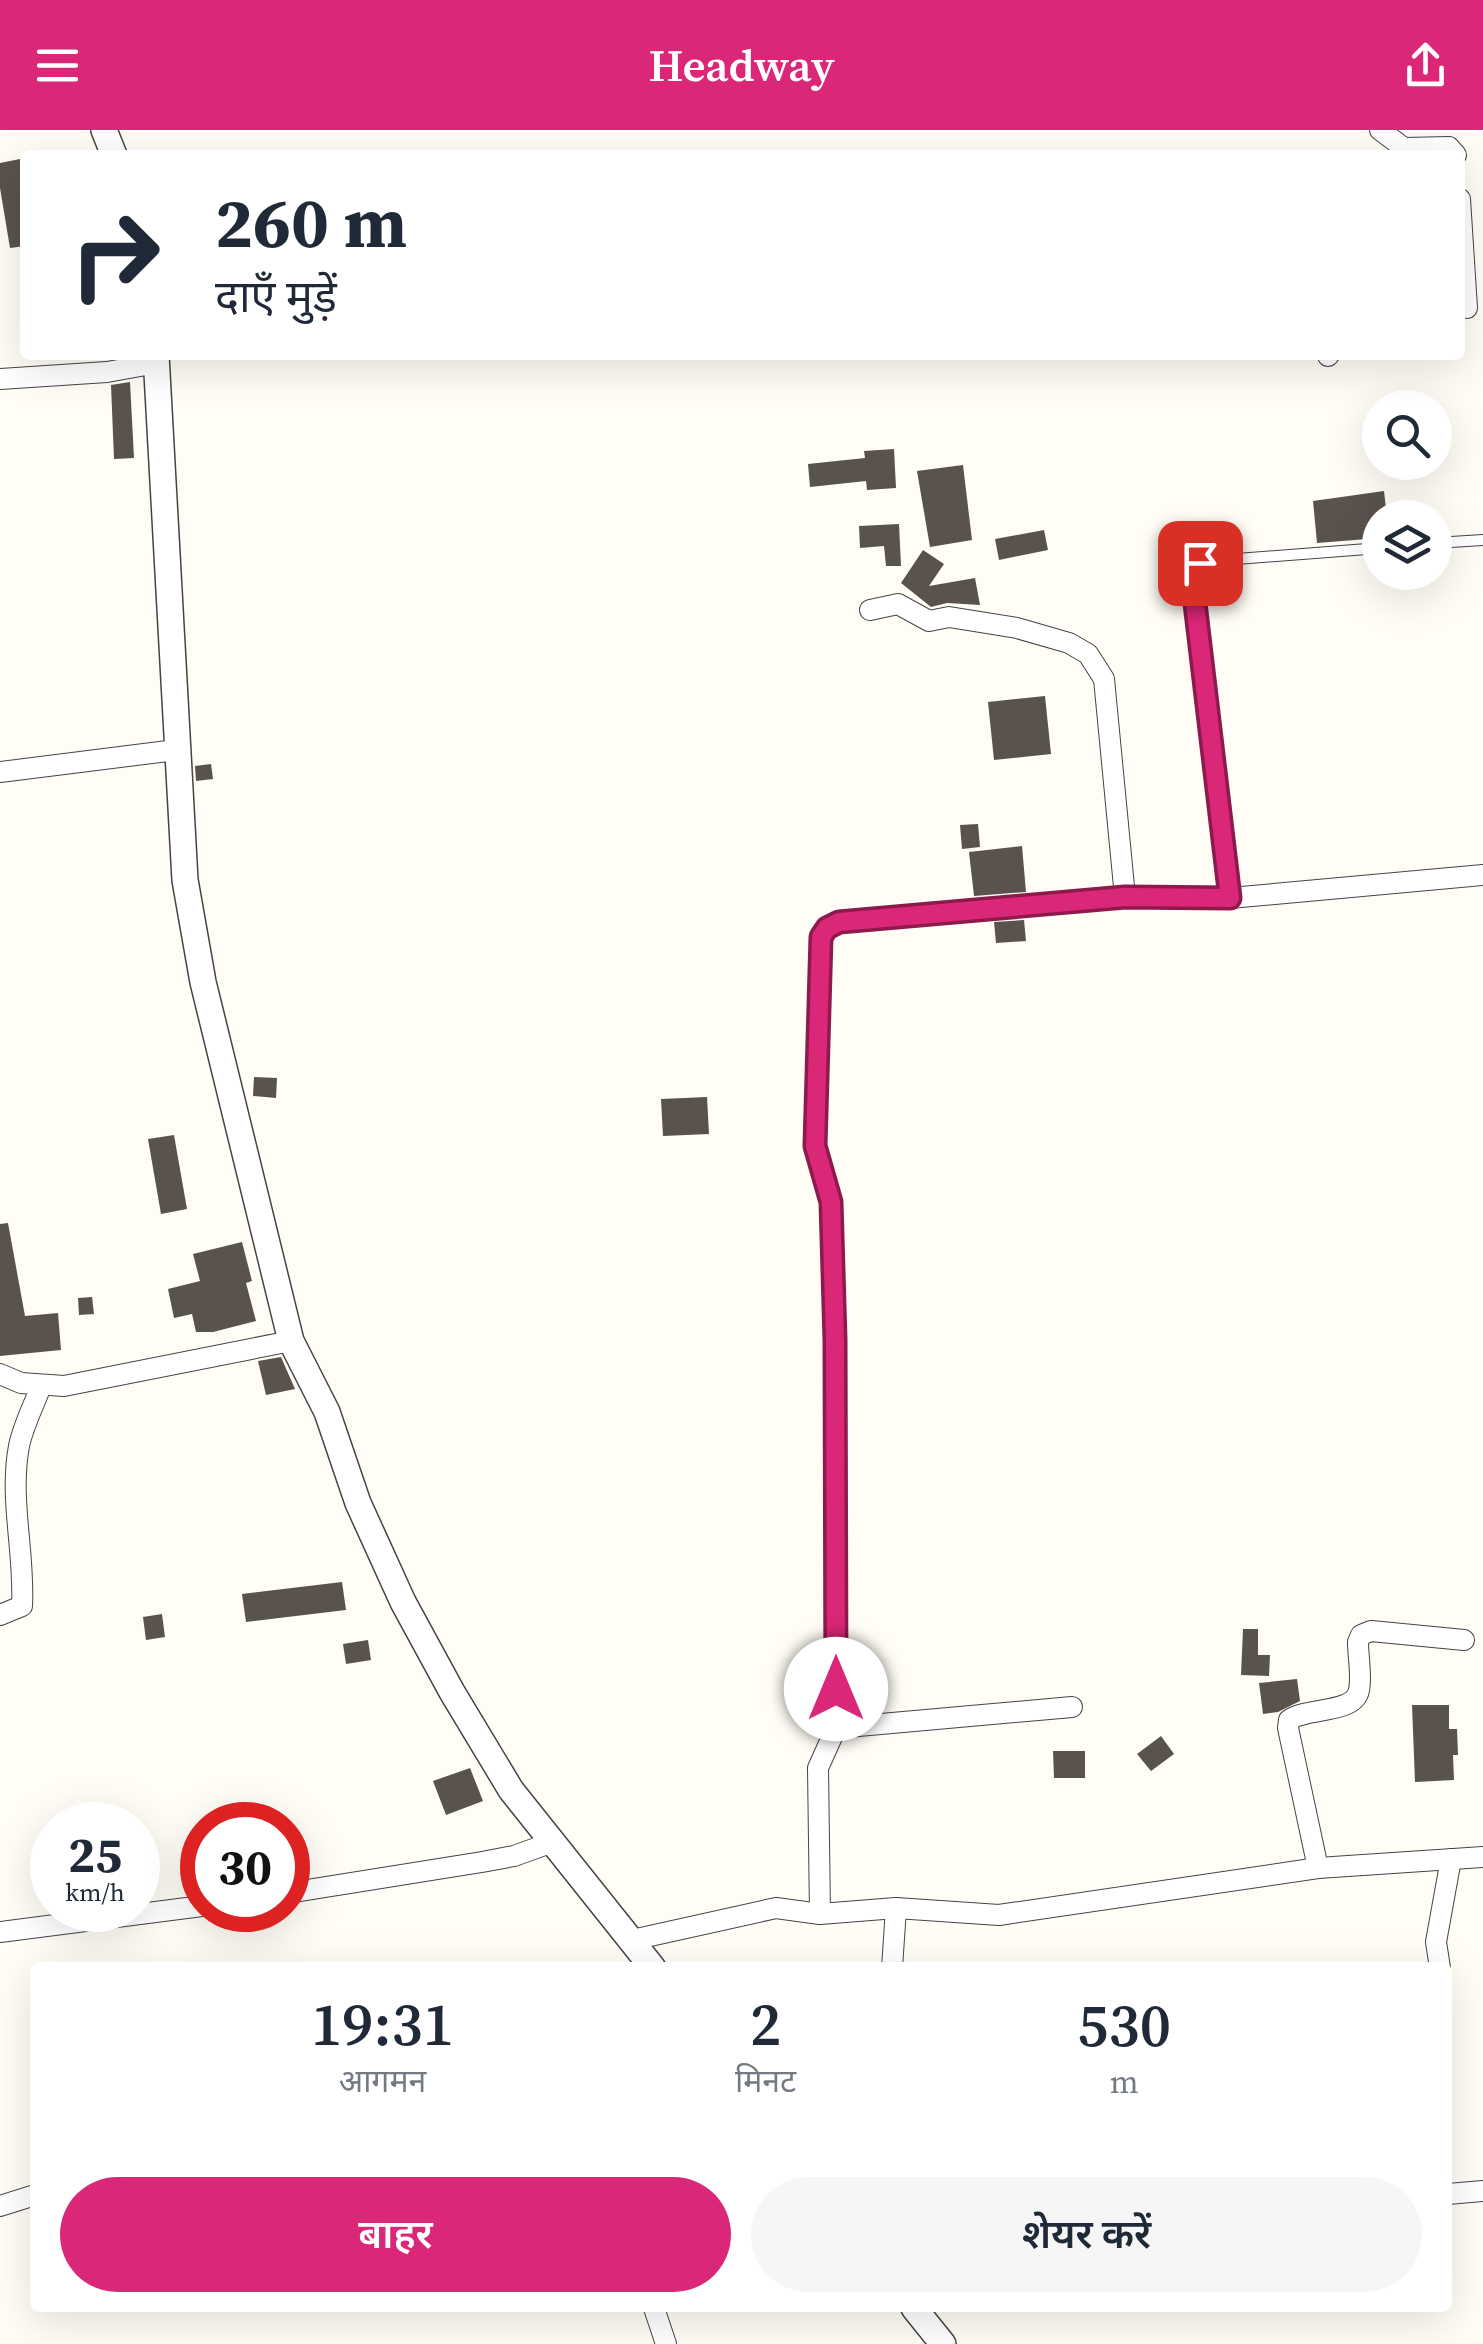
<!DOCTYPE html>
<html lang="hi">
<meta charset="utf-8">
<style>
body{margin:0;font-family:"Source Serif 4","Noto Sans Devanagari",serif;background:#f6f6f7;color:#1f2937;height:100vh;display:flex;flex-direction:column;font-size:38px;white-space:nowrap}
*{box-sizing:border-box;margin:0}
p{font-size:32px;color:#747a83}
.icon{flex:none;width:55px;height:55px;fill:none;stroke:currentColor;stroke-width:2;stroke-linecap:round;stroke-linejoin:round}
.map{position:relative;flex:1;overflow:hidden}
.panel{position:absolute;left:30px;top:1832px;width:1422px;height:350px;display:flex;flex-direction:column;background:#fff;border-radius:10px;box-shadow:0 10px 40px #0002}
.panel>*{flex:none}
.hud{position:absolute;left:20px;top:20px;width:1445px;height:210px;border-radius:10px;box-shadow:0 10px 40px #0002;background:#fff;color:#1f2937;overflow:hidden}
.buttons{position:absolute;left:1362px;top:260px;display:grid;gap:20px}
.buttons a{display:grid;place-items:center;width:90px;height:90px;border-radius:50%;background:#fff;box-shadow:0 10px 40px #0002;font-size:50px}
.speed{position:absolute;left:30px;top:1672px;display:flex;gap:20px;font-size:50px;font-weight:700;text-align:center}
.speed>*{display:grid;place-content:center;width:130px;height:130px;border-radius:50%;background:#fff;box-shadow:0 10px 40px #0002;line-height:1}
.speed small{font-size:25px;font-weight:400}
.speed .limit{border:15px solid #d22;background:#fff;color:#111}
.pin{position:absolute;display:grid;place-items:center;width:85px;height:85px;color:#fff;margin:-42px;border-radius:20px;box-shadow:0 5px 15px #0006}
.me{position:absolute;width:110px;margin:-55px;rotate:0deg;stroke-linejoin:round;filter:drop-shadow(0 0 8px #0008)}
.turn{display:flex;align-items:center;gap:35px;height:210px;padding:0 30px;font-size:45px}
.turn .icon{width:130px;height:130px;stroke-width:2.5}
.turn b{display:block;font-size:70px;line-height:85px}
.eta{display:flex;justify-content:space-evenly;align-items:center;height:170px;text-align:center}
.eta b{font-size:60px;font-weight:600;line-height:70px}
.button{display:flex;gap:20px;margin-top:auto;padding:20px 30px}
.button a{flex:1;height:115px;border-radius:60px;background:#db2777;color:#fff;font-size:40px;font-weight:600;line-height:115px;text-align:center}
.button a+a{background:#f6f6f7;color:#1f2937}
header{display:flex;justify-content:space-between;align-items:center;height:130px;padding:0 30px;background:#db2777;color:#fff;font-size:45px;font-weight:600}
.map>svg:first-child{display:block}
.building{fill:#5a524d}
.lines{fill:none;stroke-linecap:round;stroke-linejoin:round}
.service-casing{stroke:#444;stroke-width:12}
.minor-casing{stroke:#444;stroke-width:22}
.tertiary-casing{stroke:#444;stroke-width:28}
.service{stroke:#fff;stroke-width:10}
.minor{stroke:#fff;stroke-width:20}
.tertiary{stroke:#fff;stroke-width:25}
.route-casing{stroke:#8e194d;stroke-width:25}
.route{stroke:#db2777;stroke-width:18}
</style>
<header><svg class="icon" aria-label="menu" viewBox="0 0 24 24"><path d="M4 6h16M4 12h16M4 18h16"/></svg>Headway<svg class="icon" aria-label="share" viewBox="0 0 24 24"><path d="M12 15V3M7 8l5-5 5 5M5 13v7h14v-7"/></svg></header>
<div class="map">
<svg width="1483" height="2214" viewBox="0 0 1483 2214">
<rect width="100%" height="100%" fill="#fffdf5"/>
<g class="building">
<path d="M 25,28 L 25,116 L 10,118 L 0,58 L 0,33 Z"/>
<path d="M 130,252 L 134,328 L 114,329 L 111,255 Z"/>
<path d="M 894,319 L 896,358 L 867,360 L 866,351 L 810,357 L 808,334 L 865,328 L 864,321 Z"/>
<path d="M 963,335 L 972,410 L 930,417 L 917,341 Z"/>
<path d="M 1384,361 L 1387,388 L 1380,388 L 1380,408 L 1317,413 L 1313,371 Z"/>
<path d="M 899,394 L 901,436 L 886,436 L 884,416 L 860,418 L 859,396 Z"/>
<path d="M 1044,400 L 1048,420 L 999,430 L 995,409 Z"/>
<path d="M 923,420 L 944,434 L 929,456 L 975,448 L 980,475 L 947,473 L 931,477 L 901,453 Z"/>
<path d="M 1045,566 L 1051,624 L 994,630 L 988,572 Z"/>
<path d="M 211,634 L 213,649 L 196,651 L 195,636 Z"/>
<path d="M 978,694 L 980,717 L 962,719 L 960,695 Z"/>
<path d="M 1022,716 L 1026,762 L 974,766 L 969,722 Z"/>
<path d="M 1024,790 L 1026,811 L 996,813 L 994,792 Z"/>
<path d="M 254,947 L 277,948 L 276,968 L 253,966 Z"/>
<path d="M 707,967 L 709,1004 L 663,1006 L 661,969 Z"/>
<path d="M 174,1005 L 187,1079 L 161,1084 L 148,1009 Z"/>
<path d="M 8,1093 L 25,1186 L 58,1183 L 61,1220 L 0,1226 L 0,1094 Z"/>
<path d="M 242,1112 L 252,1151 L 246,1153 L 256,1191 L 213,1202 L 196,1202 L 192,1184 L 174,1188 L 168,1159 L 200,1151 L 193,1124 Z"/>
<path d="M 92,1167 L 94,1184 L 79,1185 L 78,1168 Z"/>
<path d="M 281,1227 L 295,1259 L 266,1265 L 258,1231 Z"/>
<path d="M 342,1452 L 346,1480 L 246,1492 L 242,1464 Z"/>
<path d="M 162,1484 L 165,1507 L 146,1510 L 143,1487 Z"/>
<path d="M 1243,1499 L 1258,1499 L 1258,1525 L 1270,1525 L 1269,1546 L 1241,1545 Z"/>
<path d="M 368,1510 L 371,1530 L 346,1534 L 343,1514 Z"/>
<path d="M 1297,1549 L 1300,1571 L 1278,1582 L 1263,1584 L 1259,1553 Z"/>
<path d="M 1412,1575 L 1449,1575 L 1449,1599 L 1457,1599 L 1458,1625 L 1453,1625 L 1454,1650 L 1415,1652 Z"/>
<path d="M 1161,1606 L 1174,1624 L 1151,1641 L 1137,1624 Z"/>
<path d="M 1053,1621 L 1085,1621 L 1085,1648 L 1054,1648 Z"/>
<path d="M 470,1638 L 483,1671 L 446,1685 L 433,1651 Z"/>
</g>
<g class="lines">
<defs>
<g id="service">
<path d="M 1435,413 L 1483,410"/>
<path d="M 1230,767 L 1191,447 L 1195,438 L 1211,431 L 1380,418"/>
</g>
<g id="minor">
<path d="M 1380,0 L 1404,18 L 1449,17 L 1456,25"/>
<path d="M 1460,69 L 1467,178"/>
<path d="M 1328,226 L 1329,225"/>
<path d="M 0,249 L 107,242 L 157,233"/>
<path d="M 870,480 L 898,474 L 929,491 L 949,487 L 1017,498 L 1069,513 L 1088,524 L 1104,549 L 1125,767"/>
<path d="M 0,642 L 176,620"/>
<path d="M 0,1244 L 21,1253 L 64,1256 L 291,1211"/>
<path d="M 0,1485 L 22,1476 C 25,1423 9,1369 19,1316 C 23,1296 34,1275 41,1256"/>
<path d="M 836,1598 L 1072,1577"/>
<path d="M 1318,1738 L 1288,1598 L 1289,1590 C 1307,1577 1355,1584 1359,1560 C 1362,1546 1358,1527 1358,1512 L 1361,1505 L 1371,1501 L 1464,1510"/>
<path d="M 288,1763 L 482,1732 L 514,1726 L 550,1713"/>
<path d="M 820,1784 L 818,1638 L 836,1598 L 835,1210 L 831,1072 L 815,1017 L 821,807 L 827,798 L 839,792 L 1125,767 L 1230,768 L 1483,745"/>
<path d="M 0,1802 L 202,1776"/>
<path d="M 632,1810 L 776,1778 L 820,1784 L 896,1778 L 999,1785 L 1318,1738 L 1483,1727"/>
<path d="M 892,1838 L 896,1778"/>
<path d="M 1440,1838 L 1436,1812 L 1451,1729"/>
<path d="M 1448,2064 L 1483,2061"/>
<path d="M 0,2076 L 35,2065"/>
<path d="M 654,2178 L 666,2214"/>
</g>
<g id="tertiary">
<path d="M 104,0 L 114,25"/>
<path d="M 156,225 L 185,750 L 203,852 L 291,1211 L 327,1282 L 358,1373 L 403,1472 L 452,1562 L 511,1660 L 653,1838"/>
<path d="M 914,2178 L 943,2214"/>
</g>
</defs>
<use href="#service" class="service-casing"/>
<use href="#minor" class="minor-casing"/>
<use href="#tertiary" class="tertiary-casing"/>
<use href="#service" class="service"/>
<use href="#minor" class="minor"/>
<use href="#tertiary" class="tertiary"/>
</g>
<g class="lines">
<defs>
<path id="route" d="M 836,1559 L 835,1210 L 831,1072 L 815,1016 L 821,807 L 827,798 L 839,792 L 1125,767 L 1230,768 L 1192,448 L 1200,433"/>
</defs>
<use href="#route" class="route-casing"/>
<use href="#route" class="route"/>
</g>
</svg>
<div class="buttons">
<a><svg class="icon" aria-label="search" viewBox="0 0 24 24"><circle cx="10" cy="10" r="6"/><path d="M15 15l6 6"/></svg></a>
<a><svg class="icon" aria-label="layers" viewBox="0 0 24 24"><path d="M12 4l9 5-9 5-9-5zM3 14l9 5 9-5"/></svg></a>
</div>
<div class="speed"><div>25<small>km/h</small></div><div class="limit">30</div></div>
<div class="pin" style="left:1200px;top:433px;background:#d93025"><svg class="icon" aria-label="arrive" viewBox="0 0 24 24"><path d="M6 21V4h12l-3 4 3 4H6"/></svg></div>
<svg class="me" style="left:836px;top:1559px" viewBox="-20 -20 40 40"><circle r="19" fill="#fff"/><path d="M0-13L10 11 0 6-10 11z" fill="#db2777"/></svg>
<div class="hud">
<div class="turn"><svg class="icon" aria-label="right" viewBox="0 0 24 24"><path d="M7 20v-9h11M14 6l5 5-5 5"/></svg><div><b>260 m</b>दाएँ मुड़ें</div></div>
</div>
<section class="panel">
<div class="eta">
<div><b>19:31</b><p>आगमन</p></div>
<div><b>2</b><p>मिनट</p></div>
<div><b>530</b><p>m</p></div>
</div>
<div class="button"><a>बाहर</a><a>शेयर करें</a></div>
</section>
</div>
